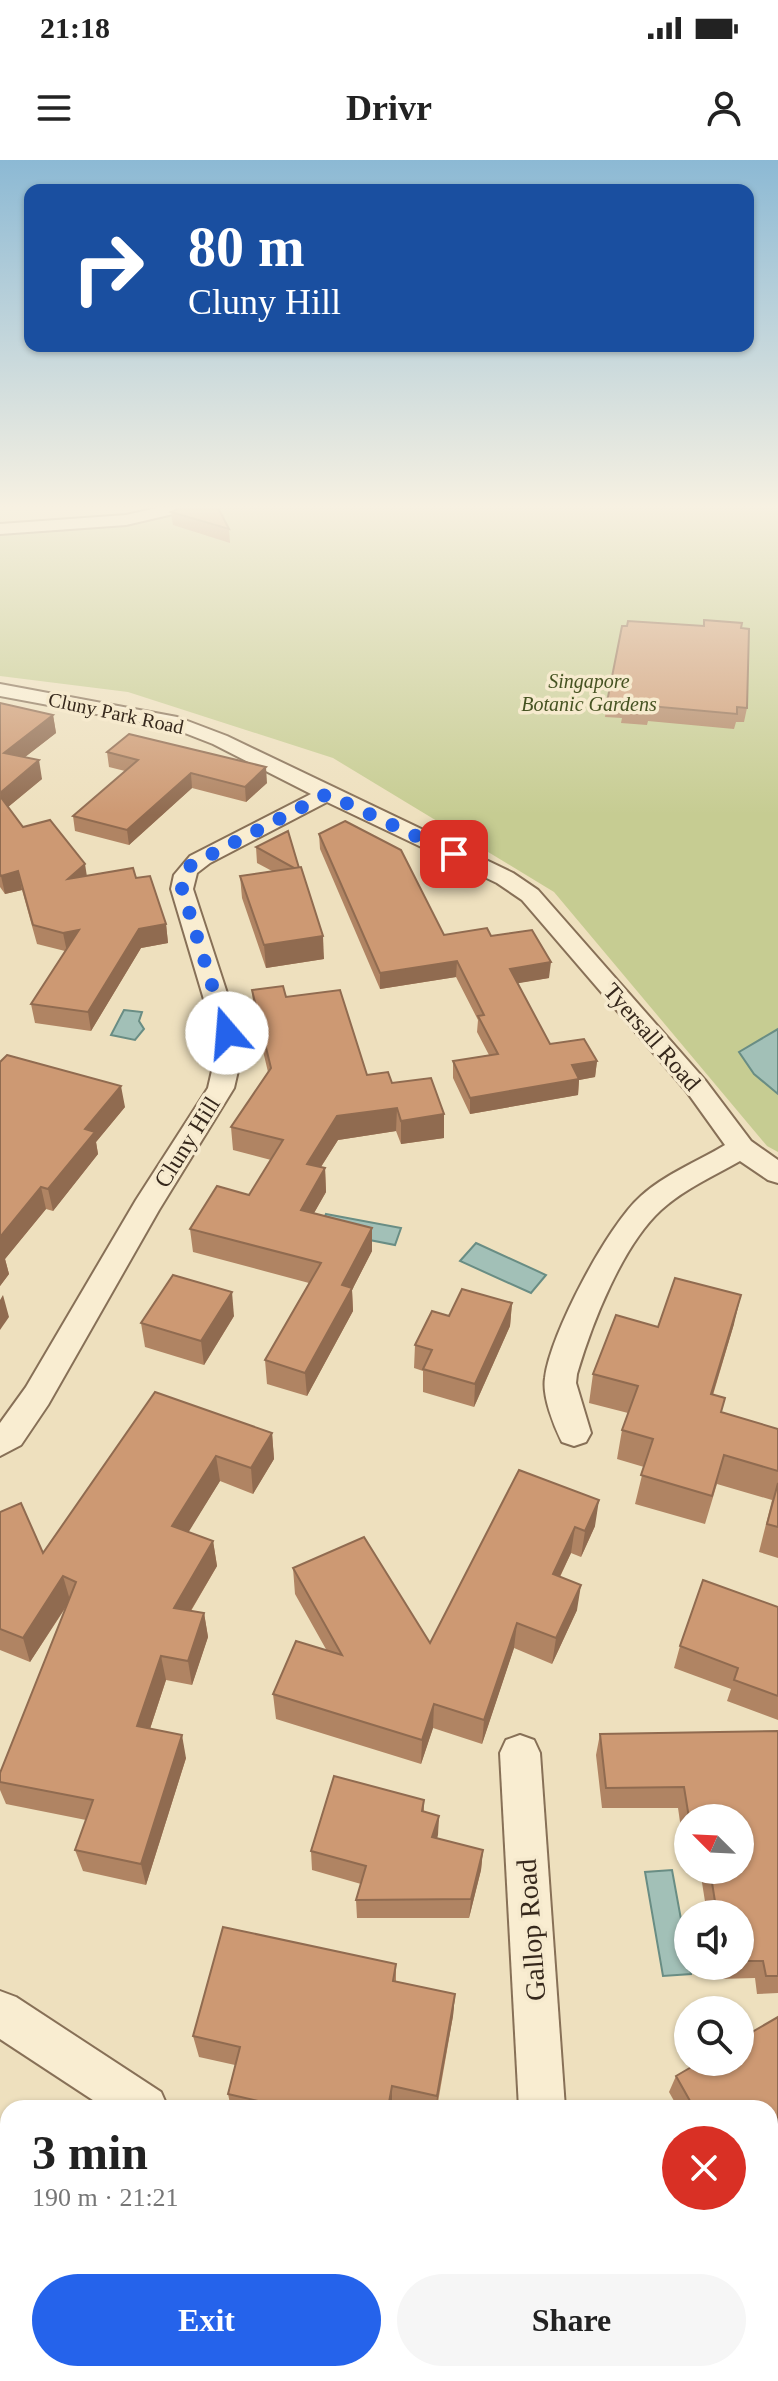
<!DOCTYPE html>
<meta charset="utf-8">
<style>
body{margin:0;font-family:"Times New Roman",serif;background:#f6f6f6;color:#222;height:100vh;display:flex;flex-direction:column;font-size:30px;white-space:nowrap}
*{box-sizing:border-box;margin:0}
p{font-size:26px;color:#767676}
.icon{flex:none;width:44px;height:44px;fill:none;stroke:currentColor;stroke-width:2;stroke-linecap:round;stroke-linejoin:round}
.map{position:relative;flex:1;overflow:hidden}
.drawer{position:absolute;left:0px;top:1940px;width:778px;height:282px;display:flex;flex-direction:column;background:#fff;border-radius:24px 24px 0 0;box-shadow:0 2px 6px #0004}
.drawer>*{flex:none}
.hud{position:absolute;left:24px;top:24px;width:730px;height:168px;border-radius:16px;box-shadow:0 2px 6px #0004;background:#1a4fa0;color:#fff;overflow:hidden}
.needle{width:52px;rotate:294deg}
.tools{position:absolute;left:674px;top:1644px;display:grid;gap:16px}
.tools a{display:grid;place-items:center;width:80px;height:80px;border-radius:50%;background:#fff;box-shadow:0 2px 6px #0004;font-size:40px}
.pin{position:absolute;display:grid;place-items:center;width:68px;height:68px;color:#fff;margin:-34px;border-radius:16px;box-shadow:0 4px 12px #0006}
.me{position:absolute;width:88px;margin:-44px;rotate:342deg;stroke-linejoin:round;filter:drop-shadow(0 0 6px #0008)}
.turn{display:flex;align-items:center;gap:28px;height:168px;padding:0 32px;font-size:36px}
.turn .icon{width:104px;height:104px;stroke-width:2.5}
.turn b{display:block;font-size:56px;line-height:68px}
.round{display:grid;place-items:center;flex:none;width:84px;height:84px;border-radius:42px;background:#f6f6f6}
.head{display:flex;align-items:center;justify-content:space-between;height:136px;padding:0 32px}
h1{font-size:48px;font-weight:800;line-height:60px}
.cta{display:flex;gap:16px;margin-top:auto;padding:16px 32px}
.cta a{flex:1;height:92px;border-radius:48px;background:#2563eb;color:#fff;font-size:32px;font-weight:800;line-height:92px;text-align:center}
.cta a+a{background:#f6f6f6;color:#222}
.status{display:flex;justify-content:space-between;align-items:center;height:56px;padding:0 40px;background:#fff;direction:ltr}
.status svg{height:22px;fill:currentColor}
header{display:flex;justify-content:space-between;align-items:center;height:104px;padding:0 32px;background:#fff;font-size:36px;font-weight:800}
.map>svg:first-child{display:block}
.green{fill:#c6cc92}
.water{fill:#a2c0b7;stroke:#698d84;stroke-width:2}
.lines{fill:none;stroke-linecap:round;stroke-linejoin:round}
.minor-casing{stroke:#877057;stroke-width:4}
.minor{fill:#f9edd1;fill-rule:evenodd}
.wall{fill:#b08463}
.shaded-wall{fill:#906b50}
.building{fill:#cd9973;stroke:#906b50;stroke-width:2}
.route{stroke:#2563eb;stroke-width:14;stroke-dasharray:0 25.2}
.labels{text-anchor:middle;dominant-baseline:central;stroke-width:7;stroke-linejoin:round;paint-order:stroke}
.far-park-label{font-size:20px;font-style:italic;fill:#465322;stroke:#f6eace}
.far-street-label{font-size:20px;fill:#36281c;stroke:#f6eace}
.street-label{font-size:24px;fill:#36281c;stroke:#f6eace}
.near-street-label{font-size:28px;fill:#36281c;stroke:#f6eace}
</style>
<div class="status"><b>21:18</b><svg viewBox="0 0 49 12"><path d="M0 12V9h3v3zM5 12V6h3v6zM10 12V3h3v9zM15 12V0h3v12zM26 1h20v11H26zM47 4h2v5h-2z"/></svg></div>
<header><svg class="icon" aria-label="menu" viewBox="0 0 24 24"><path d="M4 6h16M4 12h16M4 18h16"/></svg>Drivr<svg class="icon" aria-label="person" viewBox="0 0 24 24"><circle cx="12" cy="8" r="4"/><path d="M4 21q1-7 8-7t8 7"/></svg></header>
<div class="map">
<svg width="778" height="2221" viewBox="0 0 778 2221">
<rect width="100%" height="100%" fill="#eee0be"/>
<path class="green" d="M 206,344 L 778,344 L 778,992 L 767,986 L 554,732 L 333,598 L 128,532 L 0,516 L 0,375 L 120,364 Z"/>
<g class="water">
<path d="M 124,850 L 142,852 L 139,861 L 144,869 L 135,880 L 111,875 Z"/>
<path d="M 778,869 L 778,934 L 754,914 L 739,892 Z"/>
<path d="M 326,1054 L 401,1068 L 395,1085 L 319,1070 Z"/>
<path d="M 476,1083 L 546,1115 L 531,1133 L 460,1101 Z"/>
<path d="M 672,1710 L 691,1814 L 663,1816 L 645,1712 Z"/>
</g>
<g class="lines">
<defs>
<g id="minor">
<path d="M 175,344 L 205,344 L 203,347 L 126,365 L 0,374 L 0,364 L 126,355 Z"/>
<path d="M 0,524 L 177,557 L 227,576 L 513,713 L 538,730 L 705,920 L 751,981 L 778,1000 L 778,1023 L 768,1020 L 740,1001 C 714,1016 684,1029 661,1050 C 622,1086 592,1163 577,1214 L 576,1223 L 591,1273 L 586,1282 L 574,1286 L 562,1282 C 554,1266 542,1236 545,1218 C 550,1174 608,1065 641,1036 C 665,1014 697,1002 725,985 L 687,932 L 522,740 L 497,723 L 327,642 L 210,703 L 197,713 L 193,729 L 240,873 L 240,902 L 234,928 L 159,1050 L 48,1245 L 21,1285 L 0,1296 L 0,1263 L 26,1227 L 136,1040 L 208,928 L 214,902 L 214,873 L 171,729 L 174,715 L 190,696 L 311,634 L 213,584 L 172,568 L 0,536 Z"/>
<path d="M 520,1575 L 534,1580 L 540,1593 L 565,1948 L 519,1948 L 500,1593 L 506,1580 Z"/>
<path d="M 0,1831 L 16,1837 L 161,1932 L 168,1948 L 105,1948 L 0,1879 Z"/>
<path d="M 509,2214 L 566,2214 L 569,2221 L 512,2221 Z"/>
</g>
</defs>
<use href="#minor" class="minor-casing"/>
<use href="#minor" class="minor"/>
</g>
<g class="wall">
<path d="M 171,352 L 229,369 L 230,383 L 173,365 Z"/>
<path d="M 607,542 L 747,548 L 744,562 L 736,562 L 734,569 L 648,561 L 647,565 L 621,563 L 622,558 L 605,557 Z"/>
<path d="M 0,543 L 53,555 L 56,573 L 25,597 L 42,619 L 8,647 L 23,667 L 86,716 L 136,718 L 166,764 L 168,783 L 141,788 L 91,871 L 35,863 L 31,844 L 65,791 L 37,784 L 22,730 L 5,734 L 0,727 Z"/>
<path d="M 107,592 L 267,623 L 246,642 L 192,628 L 129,685 L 75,671 L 73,656 L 125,611 L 109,607 Z"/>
<path d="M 288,671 L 324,799 L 266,808 L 242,738 L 240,716 L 272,711 L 257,703 L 256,687 Z"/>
<path d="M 319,674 L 444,775 L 491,776 L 549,818 L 517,823 L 550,884 L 597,901 L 595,917 L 579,920 L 578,935 L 470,954 L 453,918 L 453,901 L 489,895 L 477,872 L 478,860 L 456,817 L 380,829 L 320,689 Z"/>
<path d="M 252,830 L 286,837 L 367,915 L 392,923 L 444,954 L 444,978 L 401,984 L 396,971 L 338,980 L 321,1007 L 325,1008 L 326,1032 L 314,1053 L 372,1091 L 352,1130 L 353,1151 L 307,1236 L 267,1224 L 265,1200 L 309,1123 L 193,1092 L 190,1069 L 249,1035 L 271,1000 L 233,990 L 231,967 L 268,912 L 254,853 Z"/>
<path d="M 0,902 L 125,947 L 96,982 L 98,994 L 53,1051 L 46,1049 L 5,1099 L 9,1114 L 0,1126 Z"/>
<path d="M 512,1143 L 510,1166 L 474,1247 L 423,1232 L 423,1211 L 414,1208 L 415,1185 L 449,1156 Z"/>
<path d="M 234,1156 L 204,1205 L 145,1187 L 141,1163 Z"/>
<path d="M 734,1164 L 713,1235 L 721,1253 L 778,1269 L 778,1398 L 759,1392 L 772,1340 L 717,1324 L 705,1364 L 635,1344 L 644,1307 L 617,1299 L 622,1270 L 628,1253 L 589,1243 L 593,1214 L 658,1167 Z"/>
<path d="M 155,1232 L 272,1273 L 274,1299 L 253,1334 L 220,1321 L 188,1372 L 213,1381 L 217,1406 L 191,1451 L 204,1453 L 208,1477 L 192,1525 L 166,1520 L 150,1569 L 186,1598 L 146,1725 L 83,1711 L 75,1690 L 86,1660 L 6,1644 L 0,1630 L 0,1613 L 68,1444 L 30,1502 L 0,1490 L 0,1352 L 43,1393 Z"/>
<path d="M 519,1310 L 595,1366 L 581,1397 L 571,1393 L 560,1417 L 577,1450 L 552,1504 L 514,1488 L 482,1584 L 433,1568 L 421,1604 L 276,1559 L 273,1534 L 327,1491 L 295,1434 L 293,1408 L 430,1483 Z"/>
<path d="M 778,1447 L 778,1560 L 727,1541 L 731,1529 L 674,1508 L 680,1486 Z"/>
<path d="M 778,1571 L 778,1833 L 757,1834 L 755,1818 L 717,1819 L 715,1806 L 740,1806 L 740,1754 L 707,1754 L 700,1710 L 740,1710 L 740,1658 L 688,1658 L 688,1703 L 686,1703 L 678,1648 L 602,1648 L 596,1595 L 600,1574 Z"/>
<path d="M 424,1640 L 424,1651 L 439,1656 L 437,1678 L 483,1690 L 481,1710 L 469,1758 L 357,1758 L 356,1740 L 361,1724 L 312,1710 L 311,1691 Z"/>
<path d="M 396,1804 L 396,1822 L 455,1834 L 453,1856 L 437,1948 L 403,1948 L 392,1946 L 392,1948 L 231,1948 L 228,1934 L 235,1905 L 199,1897 L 193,1876 Z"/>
<path d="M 778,1857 L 778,2043 L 770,2029 L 770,1948 L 678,1948 L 669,1932 L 676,1916 Z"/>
</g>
<g class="shaded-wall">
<path d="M 53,555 L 56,573 L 7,611 L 4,593 Z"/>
<path d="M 39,600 L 42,619 L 2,652 L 0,633 Z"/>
<path d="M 266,607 L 267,623 L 246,642 L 245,627 Z"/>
<path d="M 191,613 L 192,628 L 129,685 L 127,670 Z"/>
<path d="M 85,704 L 88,723 L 68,719 Z"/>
<path d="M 18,711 L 22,730 L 5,734 L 1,716 Z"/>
<path d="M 166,764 L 168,783 L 141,788 L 91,871 L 88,852 L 139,769 Z"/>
<path d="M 79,770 L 67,792 L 63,773 Z"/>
<path d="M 323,776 L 324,799 L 266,808 L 264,785 Z"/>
<path d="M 457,801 L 456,817 L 380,829 L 380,813 Z"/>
<path d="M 551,802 L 549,818 L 508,825 L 510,809 Z"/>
<path d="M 597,901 L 595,917 L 579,920 L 578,935 L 470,954 L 470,938 L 572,905 Z"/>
<path d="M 121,926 L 125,947 L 96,982 L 98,994 L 53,1051 L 48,1029 L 85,969 Z"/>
<path d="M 397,948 L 396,971 L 338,980 L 308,1027 L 307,1004 L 337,956 Z"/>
<path d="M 444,954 L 444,978 L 401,984 L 401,961 Z"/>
<path d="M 325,1008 L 326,1032 L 302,1074 L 301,1050 Z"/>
<path d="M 41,1027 L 46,1049 L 5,1099 L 9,1114 L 0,1126 L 0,1077 Z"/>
<path d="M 372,1068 L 372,1091 L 352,1130 L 353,1151 L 307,1236 L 305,1213 L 342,1125 Z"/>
<path d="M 232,1132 L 234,1156 L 204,1205 L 201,1181 Z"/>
<path d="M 3,1135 L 9,1157 L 0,1170 L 0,1140 Z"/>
<path d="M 741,1135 L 734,1164 L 704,1263 L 711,1234 Z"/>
<path d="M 512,1143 L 510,1166 L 474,1247 L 475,1224 Z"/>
<path d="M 272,1273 L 274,1299 L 253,1334 L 251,1308 Z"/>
<path d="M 216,1296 L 220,1321 L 177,1391 L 172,1366 Z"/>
<path d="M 599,1340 L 595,1366 L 581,1397 L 585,1371 Z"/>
<path d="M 575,1367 L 571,1393 L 549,1439 L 553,1414 Z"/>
<path d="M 213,1381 L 217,1406 L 178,1472 L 174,1448 Z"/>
<path d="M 63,1416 L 70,1440 L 30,1502 L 23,1478 Z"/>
<path d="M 581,1425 L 577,1450 L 552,1504 L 556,1478 Z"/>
<path d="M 204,1453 L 208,1477 L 192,1525 L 188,1501 Z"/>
<path d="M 517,1463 L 514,1488 L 482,1584 L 484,1560 Z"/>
<path d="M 161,1496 L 166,1520 L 143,1590 L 137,1566 Z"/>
<path d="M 434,1544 L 433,1568 L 421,1604 L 422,1580 Z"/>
<path d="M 182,1575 L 186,1598 L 146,1725 L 141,1704 Z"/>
<path d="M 439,1656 L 438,1675 L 432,1696 L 432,1677 Z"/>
<path d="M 483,1690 L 481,1710 L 469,1758 L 471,1739 Z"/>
<path d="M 455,1834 L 453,1856 L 436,1948 L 437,1936 Z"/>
<path d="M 392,1926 L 392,1948 L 388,1948 Z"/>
<path d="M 172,2214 L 188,2214 L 183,2221 L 168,2221 Z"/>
</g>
<g class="building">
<path d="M 188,344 L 216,344 L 229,369 L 171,352 Z"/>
<path d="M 704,460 L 742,463 L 741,468 L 749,469 L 747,548 L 737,547 L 737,554 L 650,546 L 649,550 L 623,548 L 624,543 L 607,542 L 622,466 L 627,466 L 628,461 L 704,466 Z"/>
<path d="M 0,543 L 53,555 L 4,593 L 39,600 L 0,633 Z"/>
<path d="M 129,574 L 266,607 L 245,627 L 191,613 L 127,670 L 73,656 L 138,600 L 107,592 Z"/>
<path d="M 0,636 L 23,667 L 50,660 L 85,704 L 68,719 L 133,708 L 136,718 L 150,716 L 166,764 L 139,769 L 88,852 L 31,844 L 79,770 L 63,773 L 33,765 L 18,711 L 1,716 L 0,714 Z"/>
<path d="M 345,661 L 401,690 L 444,775 L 487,768 L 491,776 L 532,770 L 551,802 L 510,809 L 550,884 L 584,879 L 597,901 L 572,905 L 579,919 L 470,938 L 453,901 L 498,894 L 478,856 L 484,855 L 457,801 L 380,813 L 319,674 Z"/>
<path d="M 288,671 L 299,708 L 294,708 L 256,687 Z"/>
<path d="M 301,707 L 323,776 L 264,785 L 240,716 Z"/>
<path d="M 283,826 L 286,837 L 340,830 L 367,915 L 388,912 L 392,923 L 431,918 L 444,954 L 401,961 L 397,948 L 337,956 L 307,1004 L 325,1008 L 301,1050 L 372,1068 L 342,1125 L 352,1128 L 305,1213 L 265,1200 L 321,1103 L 190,1069 L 217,1026 L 249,1035 L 283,980 L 231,967 L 271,908 L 252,830 Z"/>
<path d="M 7,895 L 121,926 L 85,969 L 95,972 L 48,1029 L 41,1027 L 0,1077 L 0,902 Z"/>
<path d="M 173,1115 L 232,1132 L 201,1181 L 141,1163 Z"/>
<path d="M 675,1118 L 741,1135 L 711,1234 L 725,1238 L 721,1252 L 778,1269 L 778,1311 L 724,1295 L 712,1336 L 641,1315 L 653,1279 L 622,1270 L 638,1226 L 593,1214 L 616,1155 L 658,1167 Z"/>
<path d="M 462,1129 L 512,1143 L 475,1224 L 423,1209 L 432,1190 L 415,1185 L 432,1151 L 449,1156 Z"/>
<path d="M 155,1232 L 272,1273 L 251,1308 L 216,1296 L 172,1366 L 213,1381 L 174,1448 L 204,1453 L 188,1501 L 161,1496 L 137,1566 L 182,1575 L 141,1704 L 75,1690 L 93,1640 L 0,1622 L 0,1613 L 76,1422 L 63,1416 L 23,1478 L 0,1469 L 0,1352 L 21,1343 L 43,1393 Z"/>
<path d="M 519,1310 L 599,1340 L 585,1371 L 575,1367 L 553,1414 L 581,1425 L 556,1478 L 517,1463 L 484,1560 L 434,1544 L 422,1580 L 273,1534 L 296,1481 L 342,1495 L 293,1408 L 364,1377 L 430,1483 Z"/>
<path d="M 778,1323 L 778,1367 L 767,1364 Z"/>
<path d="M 703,1420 L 778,1447 L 778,1536 L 734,1520 L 738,1508 L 680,1486 Z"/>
<path d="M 778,1571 L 778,1816 L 766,1816 L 763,1801 L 740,1801 L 740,1754 L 717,1754 L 710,1710 L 740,1710 L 740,1658 L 689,1658 L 684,1627 L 606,1628 L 600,1574 Z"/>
<path d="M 334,1616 L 424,1640 L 422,1651 L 439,1656 L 432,1677 L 483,1690 L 471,1739 L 356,1740 L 366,1706 L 311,1691 Z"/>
<path d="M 223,1767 L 396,1804 L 393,1821 L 455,1834 L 437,1936 L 392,1926 L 388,1948 L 288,1948 L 228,1934 L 240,1887 L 193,1876 Z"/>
<path d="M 778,1857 L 778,2012 L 770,1999 L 770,1948 L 694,1948 L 676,1916 L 700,1902 L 740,1902 L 740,1879 Z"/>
<path d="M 8,2038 L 8,2214 L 172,2214 L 168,2221 L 0,2221 L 0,2049 Z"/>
</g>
<linearGradient id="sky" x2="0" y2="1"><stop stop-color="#8cb9d4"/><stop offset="0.53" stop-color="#f7f1e2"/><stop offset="1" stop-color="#f7f1e2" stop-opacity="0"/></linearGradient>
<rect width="778" height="655" fill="url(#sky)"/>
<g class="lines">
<path class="route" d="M 227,873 L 182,729 L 182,720 L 191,705 L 327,634 L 454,694"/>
</g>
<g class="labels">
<g class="far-park-label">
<text x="589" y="521">Singapore<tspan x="589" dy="23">Botanic Gardens</tspan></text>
</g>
<g class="far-street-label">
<text transform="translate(116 553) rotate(12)">Cluny Park Road</text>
</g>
<g class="street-label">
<text transform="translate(652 877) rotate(49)">Tyersall Road</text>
<text transform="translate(187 982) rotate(-58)">Cluny Hill</text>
</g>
<g class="near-street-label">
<text transform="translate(531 1770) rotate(-94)">Gallop Road</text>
</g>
</g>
</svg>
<div class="tools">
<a><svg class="needle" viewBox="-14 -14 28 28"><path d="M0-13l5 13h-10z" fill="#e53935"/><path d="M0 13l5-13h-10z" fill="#767676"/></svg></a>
<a><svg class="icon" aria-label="sound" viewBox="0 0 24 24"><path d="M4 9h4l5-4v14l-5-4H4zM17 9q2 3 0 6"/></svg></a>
<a><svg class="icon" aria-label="search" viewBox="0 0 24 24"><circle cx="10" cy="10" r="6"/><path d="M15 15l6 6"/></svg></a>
</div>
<div class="pin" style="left:454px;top:694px;background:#d93025"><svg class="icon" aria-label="arrive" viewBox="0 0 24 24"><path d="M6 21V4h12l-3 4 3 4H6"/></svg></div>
<svg class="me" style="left:227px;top:873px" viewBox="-20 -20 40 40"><circle r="19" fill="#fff"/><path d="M0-13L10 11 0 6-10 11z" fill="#2563eb"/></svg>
<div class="hud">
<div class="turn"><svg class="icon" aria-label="right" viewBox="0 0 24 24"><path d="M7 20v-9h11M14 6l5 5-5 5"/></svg><div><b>80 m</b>Cluny Hill</div></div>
</div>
<section class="drawer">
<div class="head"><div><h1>3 min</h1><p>190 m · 21:21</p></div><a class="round" style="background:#d93025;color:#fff"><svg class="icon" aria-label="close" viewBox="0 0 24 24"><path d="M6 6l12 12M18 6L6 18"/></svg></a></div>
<div class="cta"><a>Exit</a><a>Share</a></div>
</section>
</div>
